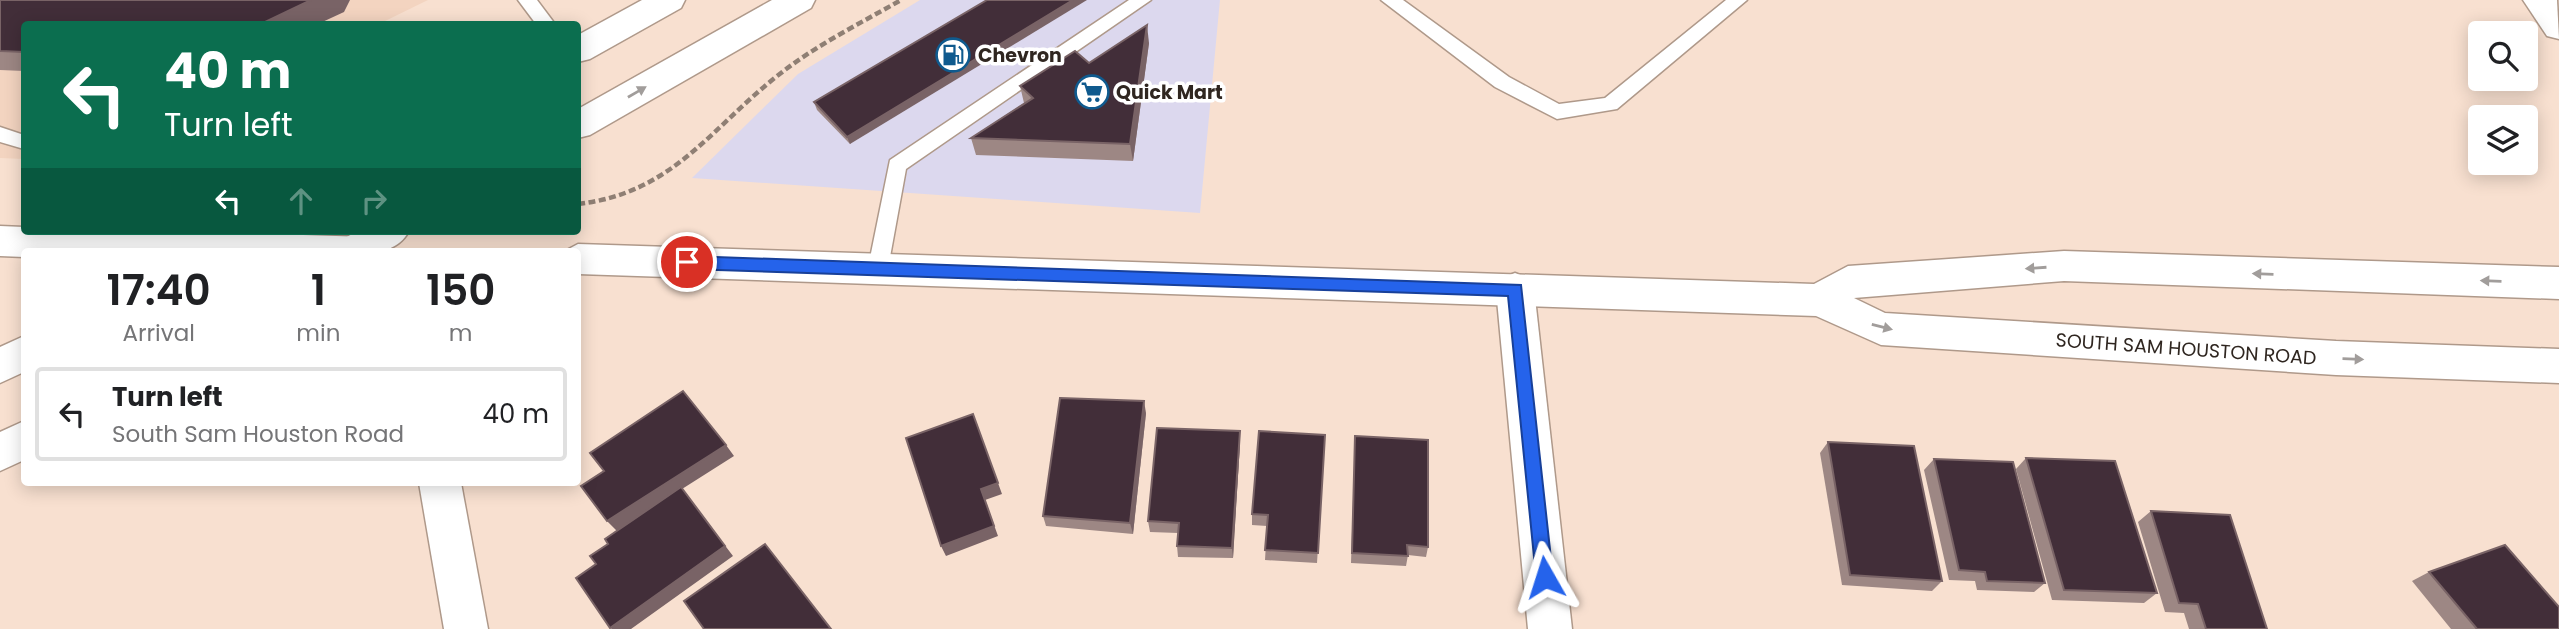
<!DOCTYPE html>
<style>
body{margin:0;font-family:Poppins,sans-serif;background:#f2f2f2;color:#202124;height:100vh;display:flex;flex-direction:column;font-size:26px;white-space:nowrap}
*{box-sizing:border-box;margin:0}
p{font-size:23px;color:#757577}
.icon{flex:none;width:38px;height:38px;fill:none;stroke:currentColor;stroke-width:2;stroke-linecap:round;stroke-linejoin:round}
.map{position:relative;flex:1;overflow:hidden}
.side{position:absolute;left:21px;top:248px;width:560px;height:238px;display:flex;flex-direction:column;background:#fff;border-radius:7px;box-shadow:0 4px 18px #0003}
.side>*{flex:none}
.hud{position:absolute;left:21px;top:21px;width:560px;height:214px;border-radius:7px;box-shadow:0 4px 18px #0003;background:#0b6e4f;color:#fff;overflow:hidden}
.tools{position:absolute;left:2468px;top:21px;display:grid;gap:14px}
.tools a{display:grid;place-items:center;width:70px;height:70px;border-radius:7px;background:#fff;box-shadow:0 4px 18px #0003;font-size:35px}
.pin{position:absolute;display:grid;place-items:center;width:60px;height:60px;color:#fff;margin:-30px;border:4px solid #fff;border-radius:50%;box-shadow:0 2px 7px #0007}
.me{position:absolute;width:77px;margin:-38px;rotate:354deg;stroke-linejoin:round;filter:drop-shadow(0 0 5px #0008)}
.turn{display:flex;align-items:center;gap:24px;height:147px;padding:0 28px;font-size:32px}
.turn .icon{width:91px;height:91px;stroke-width:2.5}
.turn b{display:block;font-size:49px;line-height:60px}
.lanes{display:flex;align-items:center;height:66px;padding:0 28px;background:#0003;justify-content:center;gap:35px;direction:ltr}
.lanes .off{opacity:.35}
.eta{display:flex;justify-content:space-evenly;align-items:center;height:119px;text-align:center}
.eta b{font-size:42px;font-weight:600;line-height:49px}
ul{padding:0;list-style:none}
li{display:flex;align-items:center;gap:21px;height:94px;margin:0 14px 10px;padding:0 14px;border:4px solid #e0e0e0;border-radius:7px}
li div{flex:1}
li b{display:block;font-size:26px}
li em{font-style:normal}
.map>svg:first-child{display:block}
.commercial{fill:#dcd8ee}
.built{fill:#f3d4c0}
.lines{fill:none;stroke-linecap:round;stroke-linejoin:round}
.service-casing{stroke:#af998a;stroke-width:3}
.minor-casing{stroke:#af998a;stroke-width:3}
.tertiary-casing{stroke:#af998a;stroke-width:3}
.secondary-casing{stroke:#af998a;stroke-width:3}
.path{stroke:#8f7f74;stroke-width:4.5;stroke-dasharray:7 3.5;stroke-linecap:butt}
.service{fill:#fff;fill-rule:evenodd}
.minor{fill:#fff;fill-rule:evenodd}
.tertiary{fill:#fff;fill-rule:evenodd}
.secondary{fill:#fff;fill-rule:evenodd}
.wall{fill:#9d8784}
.shaded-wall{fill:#796366}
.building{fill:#422e39;stroke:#796366;stroke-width:2}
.oneway{fill:#a19d9b}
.route{fill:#2563eb;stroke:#184099;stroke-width:2}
.labels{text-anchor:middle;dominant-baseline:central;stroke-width:7;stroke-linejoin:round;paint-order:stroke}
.poi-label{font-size:19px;font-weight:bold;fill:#2f2620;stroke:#fff;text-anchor:start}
.street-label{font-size:19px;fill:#2f2620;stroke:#fff}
</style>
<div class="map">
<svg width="2559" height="629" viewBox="0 0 2559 629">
<rect width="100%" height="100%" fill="#f8e0d0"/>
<path class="commercial" d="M 920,0 L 1220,0 L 1200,213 L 692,178 L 798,74 Z"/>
<path class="built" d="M 0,0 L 428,0 L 379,24 L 24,24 L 24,159 L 0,158 Z"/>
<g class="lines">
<defs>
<g id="service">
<path d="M 518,0 L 537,0 L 555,24 L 536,24 Z"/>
<path d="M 1129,0 L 1151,0 L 906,169 L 888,268 L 885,274 L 878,276 L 871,274 L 868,268 L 890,160 Z"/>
<path d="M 1381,0 L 1403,0 L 1509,77 L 1559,104 L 1605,98 L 1726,0 L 1747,0 L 1617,109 L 1557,119 L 1495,87 Z"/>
<path d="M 0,127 L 24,135 L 24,149 L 0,142 Z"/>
</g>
<g id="minor">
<path d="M 1515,273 L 1528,278 L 1534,289 L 1572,629 L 1528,629 L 1496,289 L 1502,278 Z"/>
<path d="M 419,483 L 461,483 L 488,629 L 444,629 Z"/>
</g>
<g id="tertiary">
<path d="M 0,226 L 24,227 L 24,231 L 173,231 L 369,237 L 382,241 L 388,252 L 24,252 L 24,257 L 0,256 Z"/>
<path d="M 578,244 L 1814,284 L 1848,266 L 2064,251 L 2559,267 L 2559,299 L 2064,281 L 1854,298 L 1885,313 L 2336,341 L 2559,349 L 2559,383 L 2336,375 L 1881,345 L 1816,316 L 578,274 L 578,252 L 563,252 Z"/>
</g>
<g id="secondary">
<path d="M 642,0 L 685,0 L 681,8 L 590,59 L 578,62 L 578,35 Z"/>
<path d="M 772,0 L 815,0 L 811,8 L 590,135 L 578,138 L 578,109 Z"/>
<path d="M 2523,0 L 2557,0 L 2559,39 L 2547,36 Z"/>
<path d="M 216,231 L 268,231 C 253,259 219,252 191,252 L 197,241 Z"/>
<path d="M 358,231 L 409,231 C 394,259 360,252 333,252 L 339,241 Z"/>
<path d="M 24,336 L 24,372 L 0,383 L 0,347 Z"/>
<path d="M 24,421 L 24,460 L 0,471 L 0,432 Z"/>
</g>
</defs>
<use href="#service" class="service-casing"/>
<use href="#minor" class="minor-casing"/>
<use href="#tertiary" class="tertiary-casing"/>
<use href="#secondary" class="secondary-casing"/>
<path class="path" d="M 578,204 C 674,193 711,127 781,73 C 818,44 861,23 901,0"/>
<use href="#service" class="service"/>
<use href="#minor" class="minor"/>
<use href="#tertiary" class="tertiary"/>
<use href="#secondary" class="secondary"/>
</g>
<g class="wall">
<path d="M 0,0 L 344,12 L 24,24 L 24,71 L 0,70 Z"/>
<path d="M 987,0 L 850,144 L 817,110 L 814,102 Z"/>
<path d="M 1149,43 L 1133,161 L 976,155 L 971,138 L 1024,103 L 1020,86 Z"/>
<path d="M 1146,413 L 1133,534 L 1046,526 L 1043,516 Z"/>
<path d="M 1325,435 L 1317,563 L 1265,560 L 1267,526 L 1252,525 L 1252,514 Z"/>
<path d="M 1355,436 L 1428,547 L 1426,557 L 1408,555 L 1406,566 L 1351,563 Z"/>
<path d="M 1828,442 L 1942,581 L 1932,591 L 1842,585 L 1820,453 Z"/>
<path d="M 1240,443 L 1233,558 L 1178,557 L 1177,546 L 1178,533 L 1150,532 L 1148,521 Z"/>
<path d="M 2026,458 L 2157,593 L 2144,603 L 2052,600 L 2016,469 Z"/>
<path d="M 1934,459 L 2045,583 L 2034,592 L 1977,590 L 1975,581 L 1949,580 L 1924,470 Z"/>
<path d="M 2151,511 L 2267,629 L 2189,629 L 2184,613 L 2165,612 L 2138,522 Z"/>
<path d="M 2429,572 L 2559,629 L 2451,629 L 2412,581 Z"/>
</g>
<g class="shaded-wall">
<path d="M 311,0 L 350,0 L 344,12 L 318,24 L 261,24 Z"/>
<path d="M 1073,0 L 1087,0 L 850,144 L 847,137 Z"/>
<path d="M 1147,25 L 1149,43 L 1133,161 L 1130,144 Z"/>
<path d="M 1144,401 L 1146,413 L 1133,534 L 1130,523 Z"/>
<path d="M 973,414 L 1002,494 L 985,500 L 998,536 L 946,556 L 941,546 L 981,489 Z"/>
<path d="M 1240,431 L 1240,443 L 1233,558 L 1232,548 Z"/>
<path d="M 726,445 L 734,456 L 682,489 L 733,556 L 631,629 L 612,629 L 610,628 L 617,531 L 607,521 Z"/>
</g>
<g class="building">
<path d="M 0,0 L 311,0 L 261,24 L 24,24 L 24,52 L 0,51 Z"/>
<path d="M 987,0 L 1073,0 L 847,137 L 814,102 Z"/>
<path d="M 1147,25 L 1130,144 L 971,138 L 1033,98 L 1020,86 L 1075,51 L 1089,63 Z"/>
<path d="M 683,391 L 726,445 L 607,521 L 581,486 L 604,471 L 590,453 Z"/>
<path d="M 1060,398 L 1144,401 L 1130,523 L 1043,516 Z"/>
<path d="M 973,414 L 998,483 L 981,489 L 994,526 L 941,546 L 906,438 Z"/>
<path d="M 1157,428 L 1240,431 L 1232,548 L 1177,546 L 1179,523 L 1148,521 Z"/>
<path d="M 1259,431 L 1325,435 L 1318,553 L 1265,550 L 1268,515 L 1252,514 Z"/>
<path d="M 1355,436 L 1428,440 L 1428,547 L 1407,545 L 1408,556 L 1352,553 Z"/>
<path d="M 1828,442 L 1914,446 L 1942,581 L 1850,575 Z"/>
<path d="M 2026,458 L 2115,461 L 2157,593 L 2064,590 Z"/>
<path d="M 1934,459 L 2013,462 L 2045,583 L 1987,581 L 1985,572 L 1959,570 Z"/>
<path d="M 681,487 L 725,546 L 610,628 L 576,578 L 596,564 L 590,556 L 608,544 L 605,539 Z"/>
<path d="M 2151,511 L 2230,515 L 2267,629 L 2206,629 L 2198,604 L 2179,603 Z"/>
<path d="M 765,544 L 831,629 L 704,629 L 684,601 Z"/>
<path d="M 2505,545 L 2559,607 L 2559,629 L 2477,629 L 2429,572 Z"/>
</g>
<defs><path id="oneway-solid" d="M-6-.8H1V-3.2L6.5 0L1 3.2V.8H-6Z" transform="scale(1.75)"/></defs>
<g class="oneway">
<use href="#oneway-solid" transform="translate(637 92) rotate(-30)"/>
<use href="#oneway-solid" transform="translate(2036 268) rotate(176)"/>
<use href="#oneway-solid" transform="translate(2263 274) rotate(-178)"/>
<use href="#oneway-solid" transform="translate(2491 281) rotate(-178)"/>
<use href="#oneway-solid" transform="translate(1882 327) rotate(14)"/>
<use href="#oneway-solid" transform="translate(2353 359) rotate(2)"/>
</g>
<path class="route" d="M 687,256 L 1521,285 L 1553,577 L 1551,583 L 1545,585 L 1538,583 L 1536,577 L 1508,296 L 687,269 L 679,262 Z"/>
<defs>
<symbol id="fuel-ring" viewBox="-11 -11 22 22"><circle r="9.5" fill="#fff" stroke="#0f5a8e" stroke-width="1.5"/><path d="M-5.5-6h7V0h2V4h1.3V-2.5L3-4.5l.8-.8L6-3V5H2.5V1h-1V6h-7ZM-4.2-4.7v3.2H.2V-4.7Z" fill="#0f5a8e"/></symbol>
<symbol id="supermarket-ring" viewBox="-11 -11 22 22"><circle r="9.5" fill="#fff" stroke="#0f5a8e" stroke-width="1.5"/><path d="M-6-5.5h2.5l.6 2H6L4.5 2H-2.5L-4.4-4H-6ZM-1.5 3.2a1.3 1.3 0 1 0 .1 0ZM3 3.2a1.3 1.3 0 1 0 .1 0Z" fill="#0f5a8e"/></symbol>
</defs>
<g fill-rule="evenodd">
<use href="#fuel-ring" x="934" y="36" width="38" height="38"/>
<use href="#supermarket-ring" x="1073" y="73" width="38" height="38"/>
</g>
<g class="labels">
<g class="poi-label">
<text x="978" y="55">Chevron</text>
<text x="1116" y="92">Quick Mart</text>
</g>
<g class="street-label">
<text transform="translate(2186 349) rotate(4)">SOUTH SAM HOUSTON ROAD</text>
</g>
</g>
</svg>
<div class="tools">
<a><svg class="icon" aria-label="search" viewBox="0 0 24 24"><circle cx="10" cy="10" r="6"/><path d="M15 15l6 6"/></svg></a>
<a><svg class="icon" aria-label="layers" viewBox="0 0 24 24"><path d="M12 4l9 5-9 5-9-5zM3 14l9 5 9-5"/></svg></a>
</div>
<div class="pin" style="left:687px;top:262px;background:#d93025"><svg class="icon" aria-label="arrive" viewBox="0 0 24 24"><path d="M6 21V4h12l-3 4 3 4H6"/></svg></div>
<svg class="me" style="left:1545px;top:577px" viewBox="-20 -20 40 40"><path d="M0-17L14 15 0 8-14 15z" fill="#2563eb" stroke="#fff" stroke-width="4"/></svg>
<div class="hud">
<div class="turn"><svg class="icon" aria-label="left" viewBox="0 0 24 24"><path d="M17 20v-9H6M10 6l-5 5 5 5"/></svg><div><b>40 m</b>Turn left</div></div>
<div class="lanes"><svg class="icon" aria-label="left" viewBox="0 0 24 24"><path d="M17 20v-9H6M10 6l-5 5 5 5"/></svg><svg class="icon off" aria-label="ahead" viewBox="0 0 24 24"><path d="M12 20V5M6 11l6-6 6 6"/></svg><svg class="icon off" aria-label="right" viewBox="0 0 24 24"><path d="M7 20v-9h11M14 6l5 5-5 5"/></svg></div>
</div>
<section class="side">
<div class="eta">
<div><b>17:40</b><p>Arrival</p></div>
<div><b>1</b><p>min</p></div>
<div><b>150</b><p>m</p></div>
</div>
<ul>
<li><svg class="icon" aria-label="left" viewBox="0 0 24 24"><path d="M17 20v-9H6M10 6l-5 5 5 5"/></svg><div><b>Turn left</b><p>South Sam Houston Road</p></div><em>40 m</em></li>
</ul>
</section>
</div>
